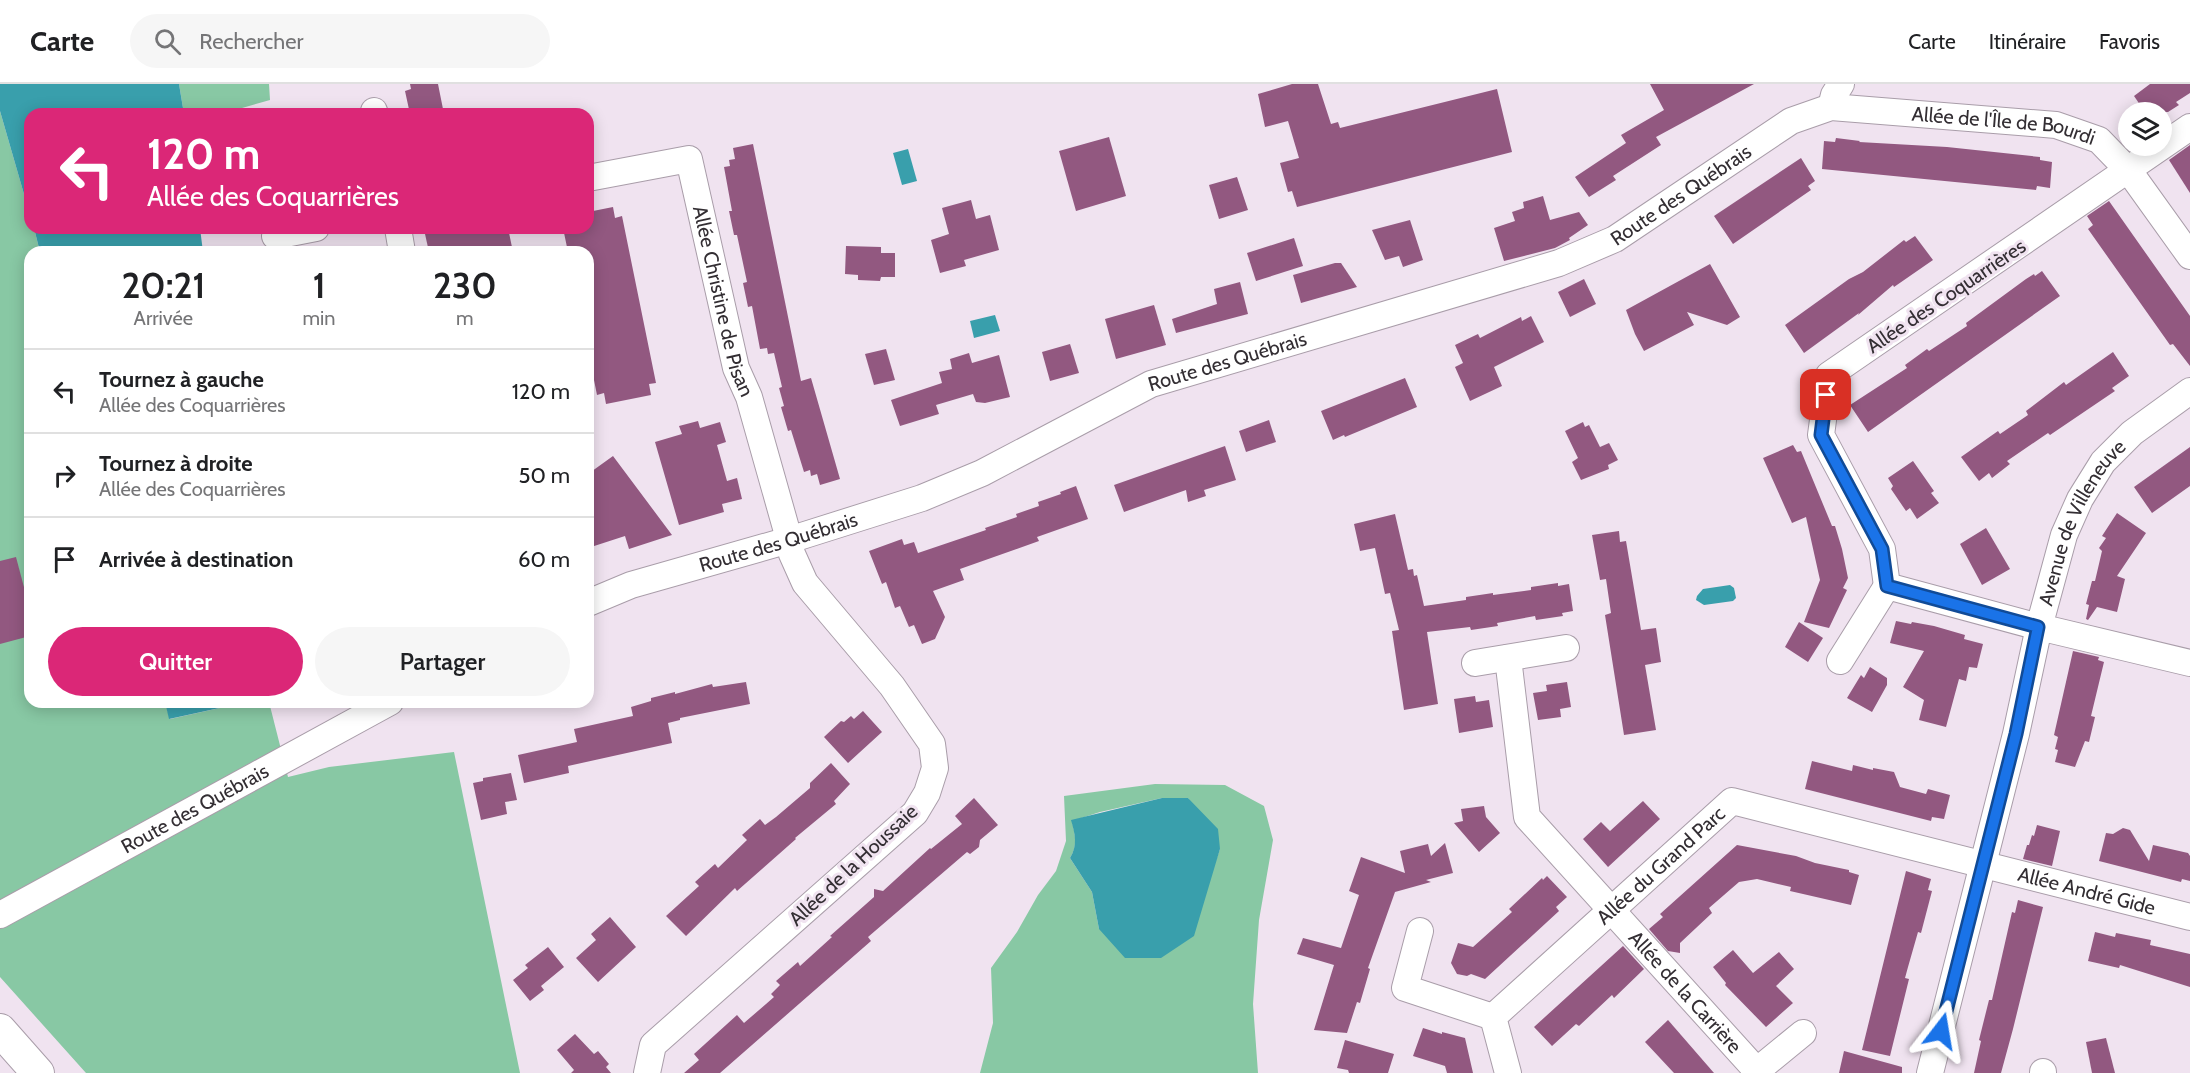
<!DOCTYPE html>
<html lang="fr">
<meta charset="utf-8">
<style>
body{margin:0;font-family:Cabin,sans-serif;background:#f6f6f6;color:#202124;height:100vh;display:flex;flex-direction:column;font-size:22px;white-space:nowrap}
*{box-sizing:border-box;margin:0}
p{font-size:20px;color:#757577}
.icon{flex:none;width:33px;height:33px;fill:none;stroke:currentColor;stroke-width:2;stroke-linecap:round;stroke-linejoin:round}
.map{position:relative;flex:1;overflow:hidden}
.side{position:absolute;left:24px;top:162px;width:570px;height:462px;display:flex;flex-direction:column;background:#fff;border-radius:18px;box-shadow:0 3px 15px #0003}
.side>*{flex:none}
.top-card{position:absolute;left:24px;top:24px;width:570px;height:126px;border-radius:18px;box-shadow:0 3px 15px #0003;background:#db2777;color:#fff;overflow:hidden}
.controls{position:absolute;left:2118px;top:18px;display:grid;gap:12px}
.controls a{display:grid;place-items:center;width:54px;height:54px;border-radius:50%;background:#fff;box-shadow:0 3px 15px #0003;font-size:30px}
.pin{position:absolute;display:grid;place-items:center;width:51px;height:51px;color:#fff;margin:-26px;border-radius:12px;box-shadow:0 3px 9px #0006}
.me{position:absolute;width:66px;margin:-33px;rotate:14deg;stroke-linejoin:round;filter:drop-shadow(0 0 4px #0008)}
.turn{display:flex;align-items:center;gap:21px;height:126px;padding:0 24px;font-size:27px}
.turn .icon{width:78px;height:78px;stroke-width:2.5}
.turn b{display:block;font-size:42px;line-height:51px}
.eta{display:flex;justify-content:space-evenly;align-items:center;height:102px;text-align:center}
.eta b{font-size:36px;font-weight:600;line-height:42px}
.cta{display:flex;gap:12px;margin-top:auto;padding:12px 24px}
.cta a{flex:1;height:69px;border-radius:36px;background:#db2777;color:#fff;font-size:24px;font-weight:600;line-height:69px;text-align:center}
.cta a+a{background:#f6f6f6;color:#202124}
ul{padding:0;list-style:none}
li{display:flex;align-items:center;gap:18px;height:84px;padding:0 24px;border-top:2px solid #e0e0e0}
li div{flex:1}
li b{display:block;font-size:22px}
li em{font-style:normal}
header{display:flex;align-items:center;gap:36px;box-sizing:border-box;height:84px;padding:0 30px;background:#fff;border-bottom:2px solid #e0e0e0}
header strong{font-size:28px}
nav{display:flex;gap:33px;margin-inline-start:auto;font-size:21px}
.search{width:420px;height:54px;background:#f6f6f6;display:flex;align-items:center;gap:15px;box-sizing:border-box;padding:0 21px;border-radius:33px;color:#757577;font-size:22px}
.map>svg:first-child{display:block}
.green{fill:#88c8a4;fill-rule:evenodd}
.water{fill:#399fac}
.building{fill:#925880}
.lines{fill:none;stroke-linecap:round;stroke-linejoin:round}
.minor-casing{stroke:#a99da9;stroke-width:28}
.major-casing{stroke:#a99da9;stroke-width:34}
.minor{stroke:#fff;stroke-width:26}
.major{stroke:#fff;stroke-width:32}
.route-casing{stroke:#114b97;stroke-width:15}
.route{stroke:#1a73e8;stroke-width:10}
.labels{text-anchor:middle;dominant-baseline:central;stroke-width:6;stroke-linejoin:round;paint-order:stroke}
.street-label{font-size:20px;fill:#332e33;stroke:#f0e3f0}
</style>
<header>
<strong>Carte</strong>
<div class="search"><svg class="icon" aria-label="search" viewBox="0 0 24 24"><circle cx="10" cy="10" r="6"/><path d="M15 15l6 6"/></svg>Rechercher</div>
<nav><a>Carte</a><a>Itinéraire</a><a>Favoris</a></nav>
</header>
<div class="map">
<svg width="2190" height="989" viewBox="0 0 2190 989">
<rect width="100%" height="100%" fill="#f0e3f0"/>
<g class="green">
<path d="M 179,0 L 269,0 L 270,16 L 221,30 L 184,30 Z"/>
<path d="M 0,27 L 30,131 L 30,144 L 34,144 L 40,168 L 30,168 L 30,618 L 165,618 L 170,635 L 247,618 L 269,618 L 288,693 L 329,683 L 454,668 L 520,989 L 86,989 L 0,893 Z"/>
<path d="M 1155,700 L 1225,701 L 1264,722 L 1273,756 L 1259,836 L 1253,920 L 1258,989 L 980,989 L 993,939 L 991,884 L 1017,848 L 1038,811 L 1056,787 L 1066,757 L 1064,712 ZM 1162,714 L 1188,714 L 1220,765 L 1213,785 L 1099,845 L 1092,808 L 1070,774 C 1078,761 1075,751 1072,737 L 1100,728 Z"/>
</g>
<g class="water">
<path d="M 0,0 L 179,0 L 184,30 L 30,30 L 30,131 L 0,27 Z"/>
<path d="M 908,65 L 917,97 L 902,101 L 893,69 Z"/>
<path d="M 34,144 L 200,144 L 203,168 L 40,168 Z"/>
<path d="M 995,231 L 1000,247 L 974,254 L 970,237 Z"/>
<path d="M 1730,501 L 1734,504 L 1736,514 L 1733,517 L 1704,521 L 1696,516 L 1697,512 L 1703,505 Z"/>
<path d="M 165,618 L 247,618 L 169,635 Z"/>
<path d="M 1162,714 L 1188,714 L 1218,745 L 1220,765 L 1194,852 L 1161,874 L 1125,874 L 1099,845 L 1092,808 L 1070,774 C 1078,761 1075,750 1071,736 Z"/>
</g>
<g class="building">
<path d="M 410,0 L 438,0 L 444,30 L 410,30 L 405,7 L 411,5 Z"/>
<path d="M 1292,0 L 1318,0 L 1331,40 L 1338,38 L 1340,44 L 1497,5 L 1512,68 L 1297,123 L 1292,107 L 1288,108 L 1280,79 L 1299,74 L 1288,37 L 1265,43 L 1258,10 Z"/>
<path d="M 1650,0 L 1754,0 L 1656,53 L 1661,61 L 1613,92 L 1616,96 L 1589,113 L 1575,93 L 1626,59 L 1621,51 L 1664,26 Z"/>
<path d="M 2150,0 L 2190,0 L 2190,9 L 2176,18 L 2179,21 L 2168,28 L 2145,28 L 2134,12 Z"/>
<path d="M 1109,53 L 1126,112 L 1076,127 L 1059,67 Z"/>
<path d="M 1836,54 L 1860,57 L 1859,58 L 1947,63 L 2040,73 L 2040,76 L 2052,78 L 2050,104 L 2037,102 L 2036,106 L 1822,85 L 1824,57 L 1835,58 Z"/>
<path d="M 753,60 L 801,297 L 811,294 L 840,395 L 820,401 L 817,390 L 811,392 L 810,386 L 804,388 L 791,346 L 788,347 L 781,323 L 784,322 L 779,304 L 782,303 L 774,269 L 768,270 L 767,264 L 760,265 L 752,222 L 748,223 L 743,199 L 747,198 L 737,151 L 734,151 L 729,127 L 732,127 L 724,83 L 730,82 L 729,76 L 735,75 L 733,64 Z"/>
<path d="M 2190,61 L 2190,109 L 2169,76 Z"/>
<path d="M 1801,74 L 1815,97 L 1808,102 L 1811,106 L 1733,160 L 1714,132 Z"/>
<path d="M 1237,93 L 1248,126 L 1219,135 L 1209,101 Z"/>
<path d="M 1543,112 L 1550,136 L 1579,128 L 1588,141 L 1569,154 L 1570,156 L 1555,164 L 1504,177 L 1494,144 L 1515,137 L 1512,128 L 1524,124 L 1523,118 Z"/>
<path d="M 971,116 L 976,135 L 990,131 L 999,166 L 964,176 L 966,182 L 940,189 L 931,156 L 949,150 L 942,124 Z"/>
<path d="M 2109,117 L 2190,232 L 2190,282 L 2173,260 L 2170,261 L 2088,145 L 2093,141 L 2087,132 Z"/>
<path d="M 613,123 L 615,134 L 622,132 L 656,299 L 649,300 L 651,311 L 606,320 L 604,309 L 597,311 L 588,266 L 588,168 L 568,168 L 563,144 L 588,144 L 588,128 Z"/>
<path d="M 1410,136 L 1423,176 L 1403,183 L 1399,172 L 1385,176 L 1372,146 Z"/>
<path d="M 454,144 L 508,144 L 513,168 L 429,168 L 425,150 Z"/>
<path d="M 1915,152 L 1933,176 L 1894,203 L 1893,201 L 1858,231 L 1859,229 L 1804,269 L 1785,241 L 1849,195 L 1863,188 L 1904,156 L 1906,158 Z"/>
<path d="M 1294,154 L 1303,182 L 1256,197 L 1247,169 Z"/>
<path d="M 846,162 L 881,163 L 881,169 L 895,169 L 895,193 L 881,193 L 880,197 L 858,196 L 858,191 L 845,190 Z"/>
<path d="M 1335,179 L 1341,179 L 1357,203 L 1301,219 L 1293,191 Z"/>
<path d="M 1710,180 L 1740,233 L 1727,241 L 1687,228 L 1694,241 L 1644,267 L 1635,250 L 1626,226 Z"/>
<path d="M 2042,187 L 2060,212 L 1868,348 L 1850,321 L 1907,284 L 1905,281 L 1927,265 L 1929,267 L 1967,242 L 1966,239 L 2026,195 L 2034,190 L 2035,192 Z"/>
<path d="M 1584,195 L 1596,220 L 1570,233 L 1558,208 Z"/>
<path d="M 1240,198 L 1248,230 L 1176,249 L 1172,235 L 1217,220 L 1214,205 Z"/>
<path d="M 1154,221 L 1166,261 L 1116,275 L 1105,235 Z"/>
<path d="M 1531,232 L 1544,258 L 1494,283 L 1502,302 L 1470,317 L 1455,283 L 1463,279 L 1455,261 L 1478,250 L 1480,254 L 1521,233 L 1522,237 Z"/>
<path d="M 1070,260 L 1079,289 L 1050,297 L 1042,268 Z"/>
<path d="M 886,265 L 895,296 L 874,301 L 865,270 Z"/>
<path d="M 2113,268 L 2129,292 L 2112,304 L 2115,307 L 2050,351 L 2048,349 L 2007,377 L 2010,380 L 1992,394 L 1989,389 L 1979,397 L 1961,373 L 1998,347 L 2000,350 L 2028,331 L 2026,327 L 2064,298 L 2066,301 Z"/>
<path d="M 969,269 L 972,279 L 999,271 L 1010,313 L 985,319 L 976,318 L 973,310 L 936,321 L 939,330 L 900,342 L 891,316 L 942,299 L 939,288 L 952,285 L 950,275 Z"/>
<path d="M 1405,294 L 1417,323 L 1345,353 L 1344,351 L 1333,356 L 1321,327 Z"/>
<path d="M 1269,336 L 1276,358 L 1246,368 L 1239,347 Z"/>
<path d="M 698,337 L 700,344 L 720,338 L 726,358 L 717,361 L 727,397 L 737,394 L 742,415 L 722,420 L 724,428 L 679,441 L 655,358 L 682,350 L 679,342 Z"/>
<path d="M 1583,338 L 1585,343 L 1589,341 L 1600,363 L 1609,359 L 1618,376 L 1608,381 L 1609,385 L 1581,396 L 1572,378 L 1578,374 L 1565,347 Z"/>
<path d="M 1793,361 L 1797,368 L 1801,367 L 1832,442 L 1835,442 L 1842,465 L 1848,494 L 1843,504 L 1847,506 L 1829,544 L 1804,538 L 1820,496 L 1806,433 L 1792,439 L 1763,374 Z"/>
<path d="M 1225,362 L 1236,396 L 1204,406 L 1206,412 L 1188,418 L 1186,406 L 1124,428 L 1114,401 Z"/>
<path d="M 2190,363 L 2190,402 L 2152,429 L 2134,403 Z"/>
<path d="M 613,372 L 672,451 L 629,465 L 625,452 L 588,464 L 588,390 Z"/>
<path d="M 1913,377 L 1934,407 L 1931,409 L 1939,419 L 1917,435 L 1910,424 L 1906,427 L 1891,405 L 1893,402 L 1888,394 Z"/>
<path d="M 1076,402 L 1088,435 L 1037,453 L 1039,457 L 960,485 L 964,496 L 933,507 L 945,533 L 935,555 L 922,560 L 914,541 L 909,543 L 900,522 L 895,524 L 886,498 L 882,500 L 869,467 L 902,455 L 904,461 L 914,458 L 918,469 L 986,446 L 985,444 L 1017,433 L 1016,430 L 1039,422 L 1038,418 L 1061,410 L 1060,408 Z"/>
<path d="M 2117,429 L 2146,449 L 2117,492 L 2125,495 L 2117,528 L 2097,523 L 2088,536 L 2086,535 L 2089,521 L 2086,520 L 2092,497 L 2095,497 L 2102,467 L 2099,464 L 2106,454 L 2102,452 Z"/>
<path d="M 1395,430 L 1408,486 L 1413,485 L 1414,492 L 1417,491 L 1424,522 L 1466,516 L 1466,513 L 1493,509 L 1493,511 L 1531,506 L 1531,503 L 1558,499 L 1558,502 L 1569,500 L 1573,527 L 1562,529 L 1563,532 L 1536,536 L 1535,532 L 1497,539 L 1498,542 L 1471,546 L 1470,543 L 1427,548 L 1438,620 L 1404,626 L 1392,547 L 1399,546 L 1390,509 L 1385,510 L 1375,464 L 1360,467 L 1354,440 Z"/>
<path d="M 1986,444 L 2010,485 L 1982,501 L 1960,460 Z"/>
<path d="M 1619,447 L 1620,458 L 1626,457 L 1641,546 L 1656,544 L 1661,578 L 1645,581 L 1656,646 L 1624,651 L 1605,531 L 1611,529 L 1606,495 L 1600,496 L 1592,451 Z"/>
<path d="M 16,473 L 30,526 L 30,552 L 0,560 L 0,477 Z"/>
<path d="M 1896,537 L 1911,540 L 1912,538 L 1934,542 L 1965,551 L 1964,555 L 1983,560 L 1977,584 L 1969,583 L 1966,597 L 1959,595 L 1946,643 L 1919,636 L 1924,616 L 1903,603 L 1924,567 L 1890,559 Z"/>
<path d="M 1799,538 L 1823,554 L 1808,578 L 1785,563 Z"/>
<path d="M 2073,567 L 2099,573 L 2098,576 L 2104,578 L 2091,632 L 2095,633 L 2089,658 L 2085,657 L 2075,683 L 2055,678 L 2058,666 L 2055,665 L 2058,653 L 2054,651 Z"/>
<path d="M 1870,583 L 1887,594 L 1887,601 L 1872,628 L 1847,614 L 1861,591 L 1864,594 Z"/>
<path d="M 746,598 L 750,620 L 680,634 L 680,636 L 668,639 L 672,659 L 568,682 L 569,689 L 524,699 L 518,671 L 577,658 L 574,645 L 633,632 L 631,623 L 651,617 L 651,614 L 675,608 L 675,610 L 712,600 L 713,603 Z"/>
<path d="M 1567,598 L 1571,623 L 1560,625 L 1561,633 L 1538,636 L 1533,609 L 1547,607 L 1546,601 Z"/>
<path d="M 1475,612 L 1476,618 L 1489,616 L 1493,643 L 1459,649 L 1454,615 Z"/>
<path d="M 863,627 L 882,648 L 848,679 L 824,653 L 841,637 L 844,638 L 851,632 L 854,635 Z"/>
<path d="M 1812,677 L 1852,687 L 1853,681 L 1873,686 L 1873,684 L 1894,688 L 1900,703 L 1926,710 L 1928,705 L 1950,711 L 1944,735 L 1932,733 L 1931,737 L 1805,705 Z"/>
<path d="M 831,679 L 850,700 L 834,717 L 836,720 L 795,754 L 796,755 L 737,807 L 735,804 L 686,852 L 666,832 L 699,802 L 695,798 L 715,780 L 718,784 L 747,756 L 742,751 L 760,735 L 765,741 L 776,733 L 810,704 L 810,699 Z"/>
<path d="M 511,689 L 517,716 L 505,718 L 507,730 L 481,736 L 473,699 L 483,697 L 483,694 Z"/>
<path d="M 974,714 L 998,741 L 980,756 L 979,763 L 970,770 L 967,768 L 868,853 L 871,857 L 720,989 L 684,989 L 699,976 L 694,970 L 737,931 L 744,939 L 774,913 L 771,910 L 780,901 L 776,897 L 798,878 L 800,882 L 832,853 L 830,852 L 874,813 L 874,805 L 883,807 L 930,764 L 931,765 L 962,740 L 955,732 Z"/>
<path d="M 1643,717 L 1660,735 L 1608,783 L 1583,755 L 1601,738 L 1610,747 Z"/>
<path d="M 1484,722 L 1486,733 L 1500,749 L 1479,768 L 1454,739 L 1463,737 L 1461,725 Z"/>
<path d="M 2037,741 L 2060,747 L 2052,782 L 2023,775 L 2027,761 L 2029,761 L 2032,751 L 2034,752 Z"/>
<path d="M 2123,744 L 2130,746 L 2149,777 L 2153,761 L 2188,769 L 2190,772 L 2190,797 L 2182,795 L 2181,798 L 2099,777 L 2106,749 L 2113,750 Z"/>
<path d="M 1445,759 L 1453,789 L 1426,796 L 1431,798 L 1395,808 L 1368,884 L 1370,885 L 1360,919 L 1357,918 L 1347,949 L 1314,946 L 1334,881 L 1297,870 L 1303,854 L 1341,864 L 1359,811 L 1349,807 L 1361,773 L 1405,789 L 1400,767 L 1428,760 L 1431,772 Z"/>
<path d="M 1737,761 L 1796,772 L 1815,779 L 1849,786 L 1849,788 L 1859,791 L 1851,821 L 1790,807 L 1791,803 L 1757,795 L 1739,798 L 1709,824 L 1712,829 L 1680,859 L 1680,869 L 1668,867 L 1649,845 L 1663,833 L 1660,830 Z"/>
<path d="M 1906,787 L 1931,795 L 1928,806 L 1932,807 L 1921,849 L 1918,848 L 1908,883 L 1905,894 L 1909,895 L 1890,972 L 1862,966 Z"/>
<path d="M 1547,792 L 1567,813 L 1556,823 L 1559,827 L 1485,895 L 1471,890 L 1467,892 L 1457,890 L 1451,879 L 1458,859 L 1473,863 L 1512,828 L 1509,825 L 1542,794 L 1543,796 Z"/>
<path d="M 2018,816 L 2043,823 L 2013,945 L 2001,989 L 1974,989 L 1981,957 L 1979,956 L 1989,916 L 1992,916 L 2012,828 L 2015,829 Z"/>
<path d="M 610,833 L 636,863 L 598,898 L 576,874 L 596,856 L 591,850 Z"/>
<path d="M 2095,848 L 2115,853 L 2116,849 L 2151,856 L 2150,861 L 2190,870 L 2190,903 L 2120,881 L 2119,884 L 2088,877 Z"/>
<path d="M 1623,862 L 1644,885 L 1614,914 L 1612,911 L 1579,942 L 1576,940 L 1552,962 L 1534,943 Z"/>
<path d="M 548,863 L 564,883 L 541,902 L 544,906 L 530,917 L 513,896 L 528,884 L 525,881 Z"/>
<path d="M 1733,866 L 1753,889 L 1779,868 L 1794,885 L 1776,902 L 1793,919 L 1766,943 L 1725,901 L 1726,899 L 1713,883 Z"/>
<path d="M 1668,936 L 1714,989 L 1674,989 L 1645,958 Z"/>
<path d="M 1423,944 L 1442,950 L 1442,948 L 1465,954 L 1473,989 L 1447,989 L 1445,982 L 1413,972 Z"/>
<path d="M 575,950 L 594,970 L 598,967 L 609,980 L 606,983 L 611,989 L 571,989 L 574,986 L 557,966 Z"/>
<path d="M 2106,954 L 2115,989 L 2092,989 L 2086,958 Z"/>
<path d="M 1345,956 L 1394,970 L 1388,989 L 1349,989 L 1348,986 L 1337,984 Z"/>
<path d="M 1844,967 L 1902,983 L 1902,989 L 1839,989 Z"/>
</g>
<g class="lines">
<defs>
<g id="minor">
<path d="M 1831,23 L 1834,11 L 1841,0"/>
<path d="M 374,27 L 375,30"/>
<path d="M 2190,43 L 1829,291 L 1821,351 L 1882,465 L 1887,502 L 2039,543 L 2190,579"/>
<path id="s1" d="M 588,94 L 689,75 L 736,284 L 749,313 L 786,444 L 792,470 L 805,499 L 892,602 L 932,660 L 935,684 L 927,709 L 915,729 L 653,961 L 647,989"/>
<path d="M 398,144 L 402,168"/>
<path d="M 275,152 L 316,144"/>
<path id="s2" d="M 588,519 L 631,501 L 789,456 L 922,414 L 982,389 L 1151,300 L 1559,179 L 1615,155 L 1791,37 L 1831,23 L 2056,41 L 2099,56 L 2129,87 L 2190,172"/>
<path id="s3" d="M 1508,574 L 1527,733 L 1757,987"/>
<path d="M 1840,577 L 1887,502"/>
<path d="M 1475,579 L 1566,564"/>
<path id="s4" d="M 0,831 L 390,618"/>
<path d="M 1420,847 L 1405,904 L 1493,933"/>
<path d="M 2043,988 L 2043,989"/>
<path id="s5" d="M 1508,989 L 1493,933 L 1732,717 L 2190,833"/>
<path d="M 1754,989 L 1803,949"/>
<path id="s6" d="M 1930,989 L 2016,650 L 2039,543 L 2064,451 L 2080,415 L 2103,378 L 2132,349 L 2190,307"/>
</g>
<path id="major" d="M 0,946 L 38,989"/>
</defs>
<use href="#minor" class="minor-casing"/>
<use href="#major" class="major-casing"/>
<use href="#minor" class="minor"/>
<use href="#major" class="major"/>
</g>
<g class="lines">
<defs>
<path id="route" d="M 1826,311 L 1821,351 L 1882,465 L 1887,502 L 2038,543 L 2016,650 L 1941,947"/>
</defs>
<use href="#route" class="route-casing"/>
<use href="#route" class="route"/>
</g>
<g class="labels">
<g class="street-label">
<text stroke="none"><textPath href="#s2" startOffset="1521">Allée de l'Île de Bourdi</textPath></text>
<text stroke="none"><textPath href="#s2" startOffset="1172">Route des Québrais</textPath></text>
<text transform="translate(1946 212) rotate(-34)">Allée des Coquarrières</text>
<text stroke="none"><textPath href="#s1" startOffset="249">Allée Christine de Pisan</textPath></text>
<text stroke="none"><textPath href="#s2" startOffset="686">Route des Québrais</textPath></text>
<text stroke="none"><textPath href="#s6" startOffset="573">Avenue de Villeneuve</textPath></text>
<text stroke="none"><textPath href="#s2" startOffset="200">Route des Québrais</textPath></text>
<text stroke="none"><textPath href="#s4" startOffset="222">Route des Québrais</textPath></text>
<text transform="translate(853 781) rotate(-43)">Allée de la Houssaie</text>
<text stroke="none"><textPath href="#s5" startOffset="284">Allée du Grand Parc</textPath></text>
<text stroke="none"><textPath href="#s5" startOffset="746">Allée André Gide</textPath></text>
<text stroke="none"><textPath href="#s3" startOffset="396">Allée de la Carrière</textPath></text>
</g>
</g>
</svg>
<div class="controls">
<a><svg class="icon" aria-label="layers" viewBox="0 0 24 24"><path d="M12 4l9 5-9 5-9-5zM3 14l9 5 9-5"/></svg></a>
</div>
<div class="pin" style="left:1826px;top:311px;background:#d93025"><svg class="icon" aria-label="arrive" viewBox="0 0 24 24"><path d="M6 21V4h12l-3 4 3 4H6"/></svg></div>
<svg class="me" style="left:1941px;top:947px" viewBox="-20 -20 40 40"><path d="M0-17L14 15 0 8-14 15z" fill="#1a73e8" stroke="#fff" stroke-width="4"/></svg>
<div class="top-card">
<div class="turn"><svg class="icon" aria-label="left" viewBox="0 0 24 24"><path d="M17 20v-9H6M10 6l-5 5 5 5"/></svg><div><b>120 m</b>Allée des Coquarrières</div></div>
</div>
<section class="side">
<div class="eta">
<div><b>20:21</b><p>Arrivée</p></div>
<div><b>1</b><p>min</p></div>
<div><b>230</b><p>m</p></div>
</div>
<ul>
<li><svg class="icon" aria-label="left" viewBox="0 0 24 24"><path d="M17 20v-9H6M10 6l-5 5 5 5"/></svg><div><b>Tournez à gauche</b><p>Allée des Coquarrières</p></div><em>120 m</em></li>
<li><svg class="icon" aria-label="right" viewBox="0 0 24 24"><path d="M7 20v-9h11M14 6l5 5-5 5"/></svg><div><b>Tournez à droite</b><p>Allée des Coquarrières</p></div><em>50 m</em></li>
<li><svg class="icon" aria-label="arrive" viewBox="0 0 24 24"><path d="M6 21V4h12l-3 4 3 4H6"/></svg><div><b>Arrivée à destination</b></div><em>60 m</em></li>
</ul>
<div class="cta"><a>Quitter</a><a>Partager</a></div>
</section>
</div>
